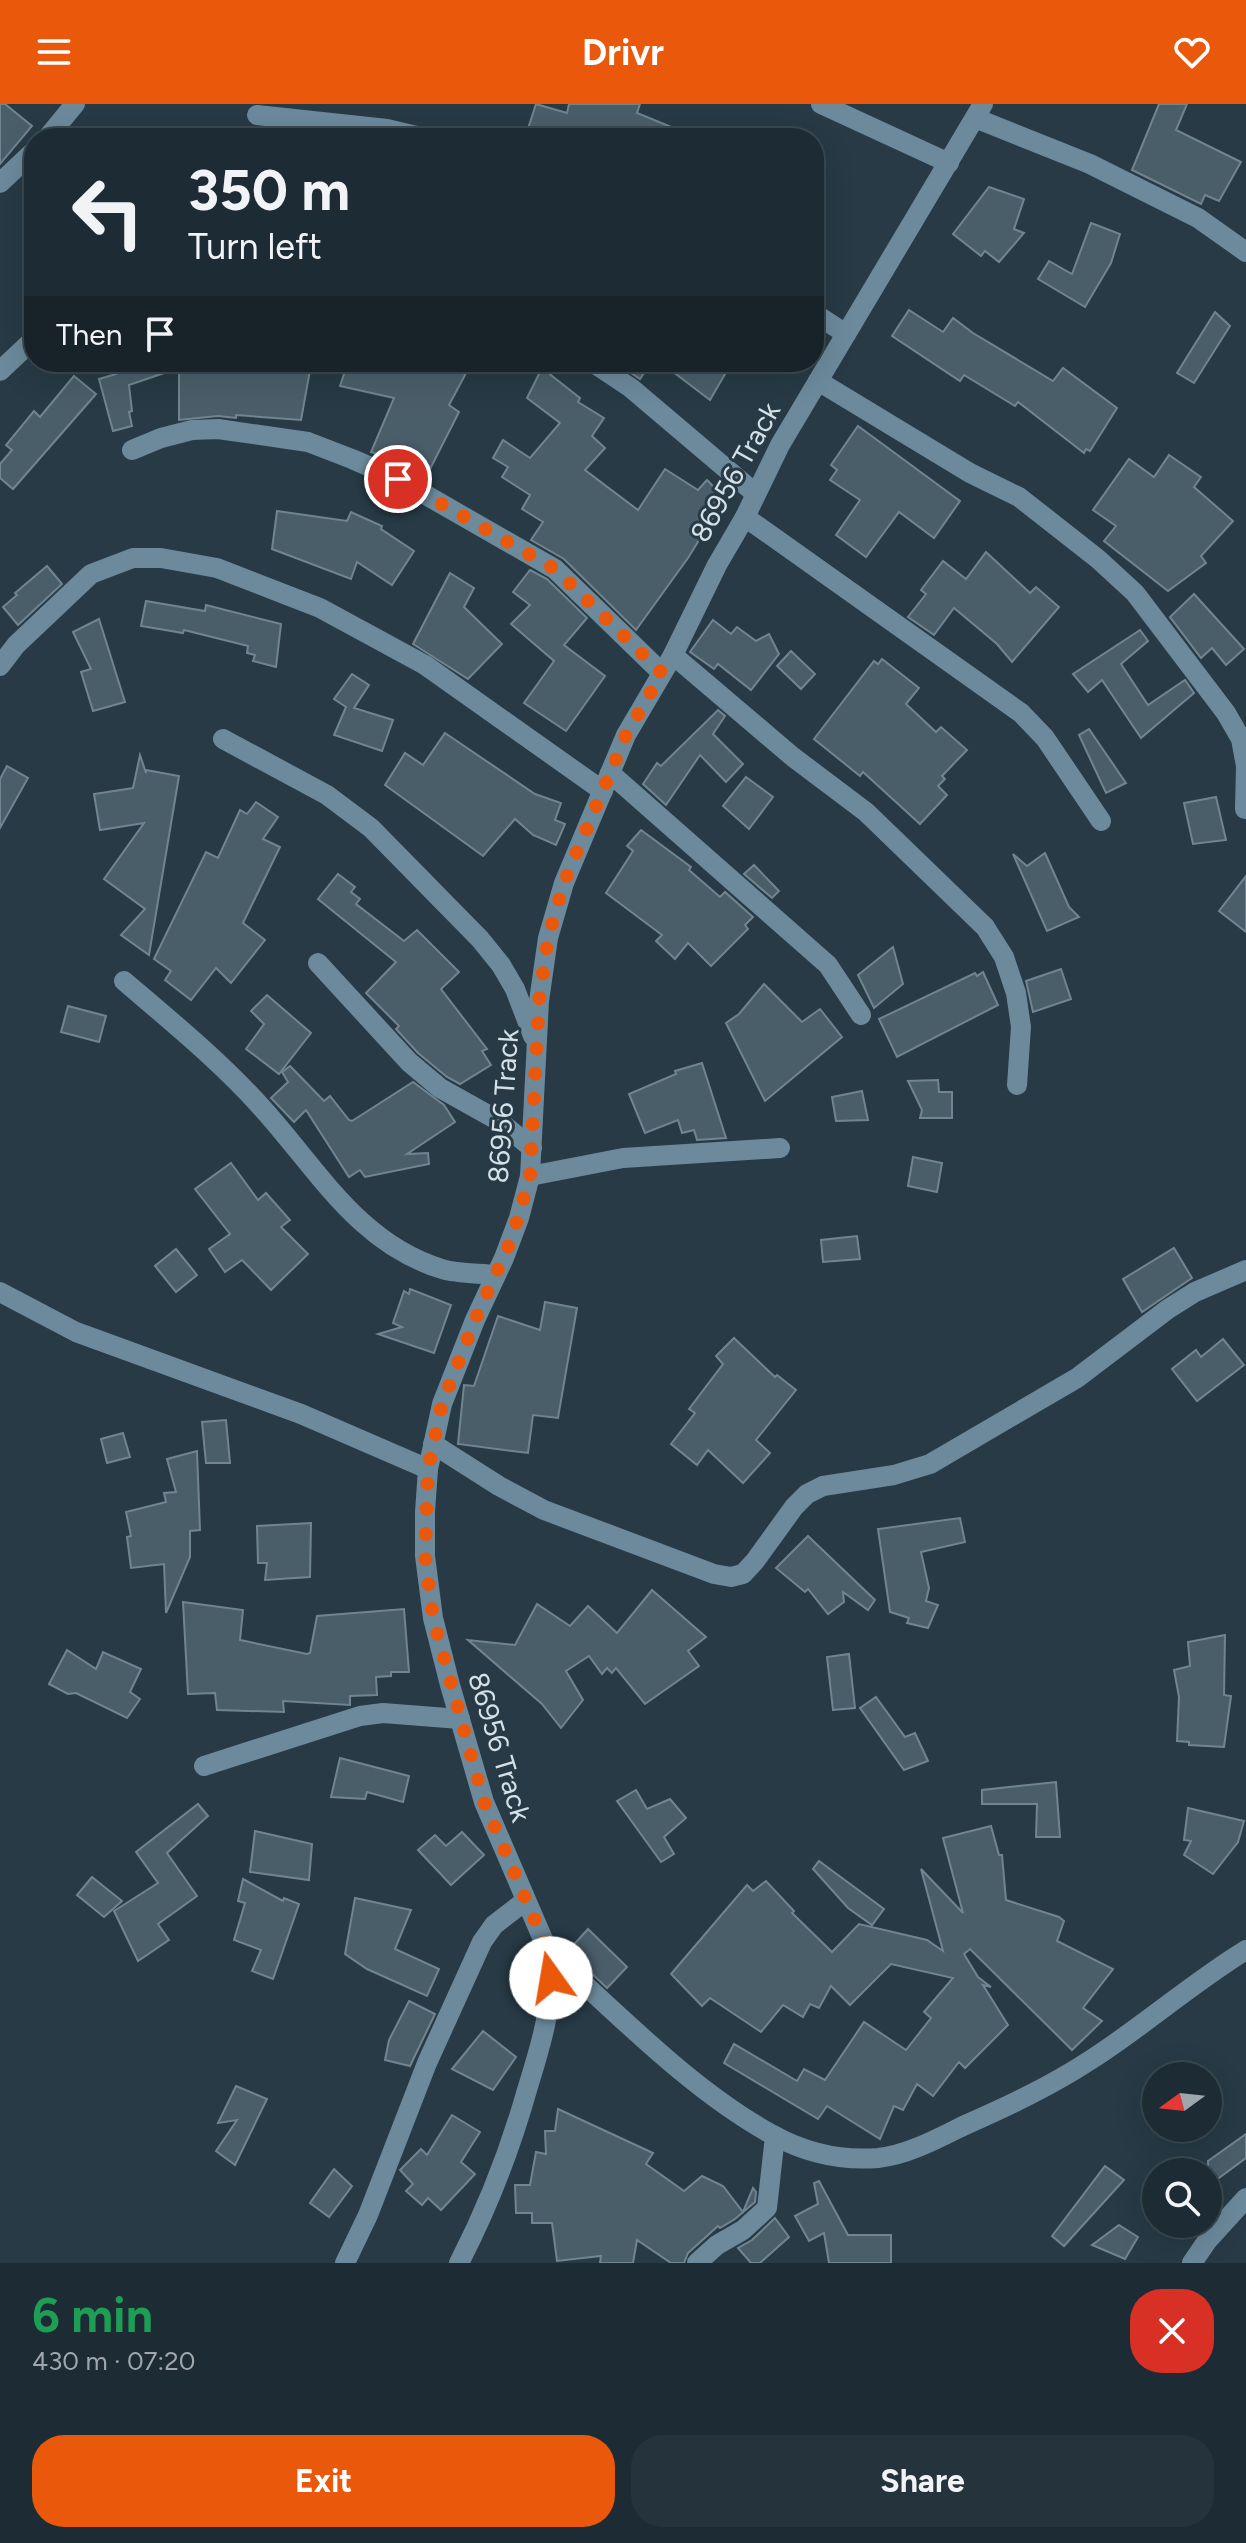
<!DOCTYPE html>
<meta charset="utf-8">
<style>
body{margin:0;font-family:Figtree,sans-serif;background:#25343c;color:#f1f3f6;height:100vh;display:flex;flex-direction:column;font-size:30px;white-space:nowrap}
*{box-sizing:border-box;margin:0}
p{font-size:26px;color:#a0a7ac}
.icon{flex:none;width:44px;height:44px;fill:none;stroke:currentColor;stroke-width:2;stroke-linecap:round;stroke-linejoin:round}
.map{position:relative;height:2159px;overflow:hidden}
.details{display:flex;flex-direction:column;background:#1d2c34;flex:1}
.details>*{flex:none}
.guide{position:absolute;left:24px;top:24px;width:800px;height:244px;border-radius:32px;box-shadow:0 8px 32px #0002,0 0 0 2px #3b484f;background:#1d2c34;color:#f1f3f6;overflow:hidden}
.needle{width:52px;rotate:255deg}
.controls{position:absolute;left:1142px;top:1958px;display:grid;gap:16px}
.controls a{display:grid;place-items:center;width:80px;height:80px;border-radius:50%;background:#1d2c34;box-shadow:0 8px 32px #0002,0 0 0 2px #3b484f;font-size:40px}
.pin{position:absolute;display:grid;place-items:center;width:68px;height:68px;color:#fff;margin:-34px;border:4px solid #fff;border-radius:50%;box-shadow:0 2px 8px #0007}
.me{position:absolute;width:88px;margin:-44px;rotate:347deg;stroke-linejoin:round;filter:drop-shadow(0 0 6px #0008)}
.turn{display:flex;align-items:center;gap:28px;height:168px;padding:0 32px;font-size:36px}
.turn .icon{width:104px;height:104px;stroke-width:2.5}
.turn b{display:block;font-size:56px;line-height:68px}
.then{display:flex;align-items:center;height:76px;padding:0 32px;background:#0003;gap:16px;font-size:30px}
.round{display:grid;place-items:center;flex:none;width:84px;height:84px;border-radius:32px;background:#25343c}
.summary{display:flex;align-items:center;justify-content:space-between;height:136px;padding:0 32px}
h1{font-size:48px;font-weight:700;line-height:60px;color:#1e9e55}
.button{display:flex;gap:16px;margin-top:auto;padding:16px 32px}
.button a{flex:1;height:92px;border-radius:32px;background:#ea580c;color:#fff;font-size:32px;font-weight:700;line-height:92px;text-align:center}
.button a+a{background:#25343c;color:#f1f3f6}
header{display:flex;justify-content:space-between;align-items:center;height:104px;padding:0 32px;background:#ea580c;color:#fff;font-size:36px;font-weight:700}
.map>svg:first-child{display:block}
.building{fill:#4a5e6a;stroke:#708591;stroke-width:2}
.lines{fill:none;stroke-linecap:round;stroke-linejoin:round}
.minor{stroke:#6c8a9c;stroke-width:20}
.route{stroke:#ea580c;stroke-width:14;stroke-dasharray:0 25.2}
.labels{text-anchor:middle;dominant-baseline:central;stroke-width:6;stroke-linejoin:round;paint-order:stroke}
.street-label{font-size:28px;fill:#d5e0e7;stroke:#273a45}
</style>
<header><svg class="icon" aria-label="menu" viewBox="0 0 24 24"><path d="M4 6h16M4 12h16M4 18h16"/></svg>Drivr<svg class="icon" aria-label="heart" viewBox="0 0 24 24"><path d="M12 20l-8-8c-3-5 5-10 8-4 3-6 11-1 8 4z"/></svg></header>
<div class="map">
<svg width="1246" height="2159" viewBox="0 0 1246 2159">
<rect width="100%" height="100%" fill="#273a45"/>
<g class="building">
<path d="M 0,0 L 5,0 L 32,22 L 0,60 Z"/>
<path d="M 536,0 L 567,9 L 569,0 L 640,0 L 637,9 L 698,34 L 525,34 Z"/>
<path d="M 1159,0 L 1187,0 L 1176,26 L 1241,58 L 1219,97 L 1205,91 L 1201,100 L 1132,66 Z"/>
<path d="M 989,83 L 1024,95 L 1014,125 L 1024,129 L 999,158 L 985,147 L 981,152 L 953,130 Z"/>
<path d="M 1091,119 L 1120,130 L 1111,159 L 1085,203 L 1038,175 L 1049,157 L 1072,170 Z"/>
<path d="M 909,206 L 943,228 L 953,214 L 973,229 L 1053,277 L 1063,264 L 1117,304 L 1090,347 L 1086,345 L 1084,349 L 1018,298 L 1015,302 L 964,271 L 960,277 L 892,232 Z"/>
<path d="M 1215,208 L 1230,222 L 1194,279 L 1177,269 Z"/>
<path d="M 112,258 L 276,258 L 311,261 L 301,316 L 236,311 L 236,314 L 218,312 L 179,316 L 179,264 L 129,281 L 132,307 L 129,308 L 132,322 L 113,327 L 99,275 L 116,270 Z"/>
<path d="M 348,258 L 472,258 L 449,301 L 459,308 L 425,375 L 380,353 L 381,351 L 371,348 L 394,294 L 340,282 Z"/>
<path d="M 615,258 L 651,258 L 640,275 Z"/>
<path d="M 660,258 L 732,258 L 710,296 Z"/>
<path d="M 542,264 L 580,294 L 578,298 L 604,314 L 592,332 L 605,344 L 585,366 L 638,406 L 665,365 L 698,386 L 707,376 L 725,394 L 688,454 L 636,526 L 564,455 L 531,436 L 543,418 L 522,405 L 530,391 L 502,373 L 508,363 L 493,354 L 503,336 L 530,354 L 560,319 L 527,294 Z"/>
<path d="M 74,272 L 96,290 L 13,385 L 0,374 L 0,360 L 12,346 L 6,341 L 34,307 L 40,313 Z"/>
<path d="M 858,322 L 960,397 L 934,434 L 899,408 L 866,453 L 836,431 L 860,396 L 830,376 L 837,366 L 831,361 Z"/>
<path d="M 1169,351 L 1201,373 L 1194,383 L 1233,417 L 1201,452 L 1206,459 L 1168,487 L 1104,437 L 1116,422 L 1093,406 L 1129,355 L 1154,373 Z"/>
<path d="M 277,407 L 347,417 L 351,408 L 382,422 L 381,425 L 414,447 L 392,481 L 357,458 L 351,475 L 272,445 Z"/>
<path d="M 986,448 L 1030,489 L 1036,483 L 1059,503 L 1012,558 L 997,540 L 954,504 L 934,531 L 908,513 L 926,490 L 921,486 L 943,457 L 966,475 Z"/>
<path d="M 47,462 L 62,480 L 18,521 L 3,503 L 17,491 L 15,489 Z"/>
<path d="M 530,466 L 547,475 L 587,514 L 564,541 L 605,572 L 566,627 L 524,599 L 554,557 L 511,520 L 530,501 L 513,488 Z"/>
<path d="M 450,469 L 474,484 L 464,503 L 502,540 L 468,575 L 413,540 Z"/>
<path d="M 1194,490 L 1244,545 L 1226,561 L 1212,544 L 1201,554 L 1170,513 Z"/>
<path d="M 146,497 L 205,507 L 206,501 L 281,520 L 276,563 L 253,557 L 255,551 L 247,549 L 248,542 L 184,526 L 183,529 L 141,522 Z"/>
<path d="M 99,515 L 125,598 L 93,607 L 81,568 L 91,565 L 73,528 Z"/>
<path d="M 713,516 L 731,530 L 737,523 L 756,537 L 769,530 L 779,550 L 751,586 L 718,560 L 714,565 L 690,548 Z"/>
<path d="M 1140,526 L 1148,537 L 1121,560 L 1148,601 L 1185,576 L 1194,589 L 1141,634 L 1102,576 L 1088,588 L 1073,570 Z"/>
<path d="M 791,547 L 815,570 L 801,585 L 777,562 Z"/>
<path d="M 882,555 L 919,584 L 906,600 L 936,628 L 941,623 L 967,646 L 942,672 L 945,675 L 938,682 L 947,691 L 920,720 L 863,668 L 860,672 L 814,635 L 874,557 L 878,560 Z"/>
<path d="M 352,570 L 369,581 L 354,604 L 393,616 L 382,647 L 334,631 L 346,603 L 334,595 Z"/>
<path d="M 718,606 L 725,612 L 713,630 L 743,660 L 726,678 L 700,651 L 666,701 L 643,680 L 657,659 L 661,662 Z"/>
<path d="M 1089,625 L 1126,679 L 1106,689 L 1079,631 Z"/>
<path d="M 445,629 L 535,690 L 561,699 L 555,716 L 565,720 L 556,741 L 533,731 L 515,715 L 483,752 L 385,681 L 405,649 L 423,661 Z"/>
<path d="M 140,651 L 146,669 L 146,666 L 179,672 L 149,851 L 121,831 L 145,805 L 104,775 L 144,719 L 100,726 L 94,690 L 133,684 Z"/>
<path d="M 7,662 L 28,674 L 0,724 L 0,675 Z"/>
<path d="M 746,673 L 773,693 L 749,725 L 723,702 Z"/>
<path d="M 1216,693 L 1226,736 L 1193,740 L 1184,699 Z"/>
<path d="M 256,698 L 278,713 L 263,735 L 280,743 L 243,819 L 265,836 L 231,879 L 216,864 L 191,896 L 165,876 L 171,867 L 154,855 L 206,748 L 218,754 L 240,706 L 247,710 Z"/>
<path d="M 641,726 L 691,763 L 689,766 L 720,793 L 725,788 L 753,813 L 745,821 L 748,825 L 711,862 L 688,839 L 675,855 L 656,837 L 662,831 L 606,789 L 633,747 L 627,742 Z"/>
<path d="M 1045,749 L 1069,803 L 1079,813 L 1047,827 L 1013,750 L 1027,762 Z"/>
<path d="M 754,761 L 779,787 L 772,794 L 744,770 Z"/>
<path d="M 338,770 L 355,783 L 351,788 L 360,795 L 356,800 L 404,837 L 417,826 L 459,868 L 441,885 L 487,945 L 482,947 L 491,961 L 460,980 L 447,973 L 418,949 L 396,925 L 399,922 L 366,889 L 396,858 L 318,795 Z"/>
<path d="M 1246,772 L 1246,828 L 1219,807 Z"/>
<path d="M 893,843 L 903,880 L 874,904 L 858,871 Z"/>
<path d="M 1061,865 L 1071,895 L 1033,908 L 1026,877 Z"/>
<path d="M 983,868 L 998,901 L 897,953 L 879,915 L 975,869 L 977,872 Z"/>
<path d="M 764,880 L 802,918 L 820,905 L 842,933 L 765,997 L 726,919 L 739,910 Z"/>
<path d="M 267,891 L 311,929 L 279,970 L 246,945 L 264,920 L 251,907 Z"/>
<path d="M 68,902 L 106,912 L 99,938 L 61,928 Z"/>
<path d="M 702,959 L 726,1034 L 697,1036 L 694,1026 L 682,1029 L 678,1016 L 645,1029 L 629,990 L 676,970 L 675,967 Z"/>
<path d="M 290,962 L 324,997 L 330,992 L 349,1016 L 352,1017 L 413,978 L 444,1001 L 455,1018 L 407,1050 L 428,1049 L 429,1060 L 365,1073 L 360,1066 L 349,1073 L 306,1006 L 294,1018 L 271,994 L 288,978 L 282,968 Z"/>
<path d="M 938,976 L 939,988 L 952,988 L 952,1014 L 920,1014 L 922,1006 L 908,977 Z"/>
<path d="M 862,987 L 868,1016 L 836,1017 L 832,993 Z"/>
<path d="M 913,1053 L 942,1059 L 937,1088 L 908,1082 Z"/>
<path d="M 231,1059 L 258,1096 L 266,1089 L 290,1116 L 281,1123 L 308,1150 L 271,1186 L 242,1156 L 225,1168 L 209,1145 L 230,1130 L 195,1085 Z"/>
<path d="M 857,1132 L 860,1155 L 823,1158 L 821,1136 Z"/>
<path d="M 1174,1144 L 1192,1174 L 1142,1208 L 1123,1175 Z"/>
<path d="M 176,1145 L 197,1171 L 176,1188 L 155,1162 Z"/>
<path d="M 410,1185 L 451,1201 L 434,1249 L 378,1230 L 402,1223 L 393,1219 L 404,1187 L 409,1190 Z"/>
<path d="M 545,1198 L 577,1204 L 558,1314 L 533,1311 L 528,1349 L 458,1340 L 464,1281 L 474,1282 L 498,1212 L 540,1226 Z"/>
<path d="M 734,1234 L 775,1273 L 777,1271 L 796,1286 L 756,1336 L 770,1349 L 743,1379 L 708,1346 L 697,1361 L 671,1340 L 695,1309 L 689,1305 L 723,1260 L 716,1252 Z"/>
<path d="M 1223,1235 L 1244,1261 L 1197,1297 L 1172,1265 L 1196,1246 L 1201,1253 Z"/>
<path d="M 226,1316 L 230,1359 L 206,1359 L 202,1318 Z"/>
<path d="M 123,1329 L 130,1353 L 107,1359 L 101,1335 Z"/>
<path d="M 197,1347 L 200,1426 L 190,1427 L 190,1453 L 166,1509 L 164,1460 L 131,1464 L 127,1433 L 131,1432 L 126,1408 L 166,1398 L 164,1389 L 176,1388 L 167,1355 Z"/>
<path d="M 960,1414 L 965,1438 L 921,1448 L 929,1484 L 926,1497 L 938,1501 L 928,1524 L 907,1519 L 909,1514 L 890,1508 L 878,1425 Z"/>
<path d="M 311,1419 L 310,1473 L 265,1476 L 267,1459 L 258,1459 L 257,1422 Z"/>
<path d="M 808,1432 L 875,1496 L 868,1506 L 843,1488 L 844,1498 L 828,1510 L 808,1485 L 805,1488 L 776,1464 Z"/>
<path d="M 652,1486 L 706,1533 L 688,1547 L 699,1562 L 645,1600 L 616,1564 L 612,1569 L 607,1564 L 602,1570 L 589,1552 L 566,1567 L 583,1596 L 561,1624 L 542,1600 L 468,1536 L 515,1541 L 537,1500 L 570,1522 L 588,1502 L 617,1529 Z"/>
<path d="M 183,1498 L 243,1506 L 240,1536 L 307,1550 L 310,1549 L 317,1512 L 404,1505 L 409,1568 L 391,1568 L 391,1572 L 376,1573 L 377,1591 L 350,1592 L 350,1601 L 283,1597 L 284,1608 L 217,1606 L 215,1589 L 188,1590 Z"/>
<path d="M 1225,1531 L 1224,1591 L 1231,1592 L 1224,1643 L 1189,1641 L 1189,1638 L 1177,1637 L 1179,1593 L 1174,1566 L 1190,1562 L 1188,1538 Z"/>
<path d="M 67,1546 L 96,1565 L 103,1548 L 141,1565 L 130,1588 L 140,1595 L 127,1614 L 76,1589 L 68,1590 L 49,1580 Z"/>
<path d="M 849,1550 L 855,1604 L 833,1606 L 827,1553 Z"/>
<path d="M 876,1593 L 905,1633 L 915,1629 L 928,1657 L 904,1666 L 860,1604 Z"/>
<path d="M 340,1654 L 409,1672 L 403,1698 L 367,1688 L 365,1695 L 331,1693 Z"/>
<path d="M 1056,1678 L 1060,1733 L 1036,1733 L 1037,1700 L 982,1700 L 982,1686 Z"/>
<path d="M 636,1686 L 647,1705 L 670,1695 L 686,1714 L 664,1733 L 674,1750 L 661,1758 L 617,1697 Z"/>
<path d="M 198,1700 L 208,1712 L 167,1749 L 197,1792 L 158,1820 L 169,1836 L 138,1857 L 114,1807 L 158,1779 L 136,1748 Z"/>
<path d="M 1188,1704 L 1244,1717 L 1238,1738 L 1213,1770 L 1184,1751 L 1191,1737 L 1184,1736 Z"/>
<path d="M 991,1722 L 999,1751 L 1002,1751 L 1006,1796 L 1059,1813 L 1064,1817 L 1057,1837 L 1113,1865 L 1083,1904 L 1102,1917 L 1072,1946 L 970,1845 L 964,1850 L 978,1873 L 991,1883 L 983,1881 L 1008,1921 L 965,1964 L 959,1958 L 933,1992 L 917,1980 L 903,2006 L 894,2002 L 880,2035 L 827,2002 L 818,2015 L 724,1959 L 734,1940 L 797,1977 L 804,1965 L 825,1976 L 864,1918 L 906,1946 L 931,1914 L 924,1908 L 953,1874 L 891,1860 L 850,1901 L 831,1882 L 819,1904 L 810,1900 L 803,1913 L 783,1901 L 761,1928 L 710,1894 L 702,1902 L 671,1870 L 747,1781 L 753,1787 L 766,1777 L 794,1807 L 792,1809 L 832,1848 L 859,1820 L 927,1836 L 943,1847 L 921,1765 L 963,1809 L 943,1734 Z"/>
<path d="M 255,1727 L 312,1740 L 309,1776 L 250,1768 Z"/>
<path d="M 462,1728 L 484,1751 L 451,1781 L 418,1746 L 435,1731 L 446,1742 Z"/>
<path d="M 819,1757 L 884,1805 L 872,1821 L 848,1804 L 813,1765 Z"/>
<path d="M 92,1773 L 122,1797 L 104,1813 L 77,1791 Z"/>
<path d="M 243,1775 L 283,1797 L 284,1794 L 299,1800 L 273,1875 L 252,1867 L 261,1846 L 234,1836 L 245,1799 L 238,1797 Z"/>
<path d="M 355,1794 L 411,1806 L 395,1845 L 439,1865 L 427,1892 L 367,1865 L 345,1850 Z"/>
<path d="M 588,1825 L 627,1863 L 607,1884 L 568,1847 Z"/>
<path d="M 409,1897 L 435,1910 L 410,1962 L 385,1956 L 389,1936 Z"/>
<path d="M 483,1927 L 516,1953 L 493,1986 L 452,1965 Z"/>
<path d="M 236,1982 L 267,1995 L 235,2061 L 216,2047 L 237,2016 L 218,2019 Z"/>
<path d="M 558,2005 L 653,2049 L 646,2060 L 684,2087 L 702,2072 L 723,2082 L 743,2108 L 753,2084 L 756,2088 L 755,2098 L 735,2115 L 720,2124 L 718,2122 L 688,2149 L 684,2159 L 671,2159 L 637,2136 L 633,2159 L 600,2159 L 601,2152 L 557,2157 L 552,2119 L 532,2119 L 532,2109 L 516,2109 L 515,2081 L 530,2081 L 536,2048 L 546,2050 L 545,2027 L 555,2027 Z"/>
<path d="M 452,2011 L 480,2028 L 461,2058 L 475,2070 L 441,2106 L 428,2094 L 422,2101 L 406,2087 L 413,2080 L 400,2066 L 421,2045 L 427,2051 Z"/>
<path d="M 1246,2030 L 1246,2054 L 1208,2082 L 1208,2057 Z"/>
<path d="M 1105,2062 L 1124,2076 L 1064,2142 L 1052,2132 Z"/>
<path d="M 334,2065 L 352,2082 L 329,2113 L 310,2099 Z"/>
<path d="M 819,2077 L 848,2131 L 891,2131 L 891,2159 L 829,2159 L 824,2129 L 809,2137 L 795,2112 L 818,2100 L 814,2079 Z"/>
<path d="M 775,2114 L 789,2133 L 760,2159 L 751,2159 L 738,2144 L 752,2136 Z"/>
<path d="M 1119,2121 L 1138,2133 L 1125,2155 L 1092,2141 Z"/>
</g>
<g class="lines">
<g class="minor">
<path d="M 821,0 L 949,59"/>
<path d="M 257,11 L 387,25 L 425,34"/>
<path d="M 975,14 L 1090,60 L 1198,114 L 1246,148"/>
<path d="M 47,34 L 75,0"/>
<path d="M 0,79 L 34,47"/>
<path d="M 814,209 L 846,230"/>
<path d="M 592,258 L 631,284 L 756,390"/>
<path d="M 0,267 L 34,235"/>
<path d="M 818,277 L 970,369 L 1019,393 L 1098,455 L 1135,489 L 1226,609 L 1241,635 L 1246,662 L 1245,705"/>
<path d="M 132,346 L 161,334 L 192,326 L 218,325 L 308,338 L 352,355 L 398,375 L 555,465 L 662,569"/>
<path d="M 745,413 L 1021,609 L 1045,634 L 1101,717"/>
<path d="M 673,551 L 793,653 L 866,708 L 985,823 L 1004,853 L 1016,889 L 1021,923 L 1017,981"/>
<path d="M 0,562 L 16,541 L 91,470 L 133,454 L 161,454 L 217,464 L 320,504 L 425,561 L 603,687"/>
<path d="M 223,635 L 327,691 L 371,724 L 480,835 L 501,861 L 515,885 L 533,932"/>
<path d="M 610,669 L 828,861 L 861,911"/>
<path d="M 318,859 L 409,958 L 440,984 L 499,1017 L 532,1044"/>
<path d="M 124,877 C 172,918 221,958 263,1005 C 318,1066 359,1140 442,1165 C 458,1170 479,1169 496,1171"/>
<path d="M 530,1072 L 623,1054 L 780,1044"/>
<path d="M 0,1188 L 76,1228 L 301,1310 L 428,1365"/>
<path d="M 433,1340 L 499,1382 L 544,1406 L 714,1470 L 731,1473 L 743,1470 L 755,1457 L 794,1403 L 807,1390 L 823,1382 L 894,1371 L 930,1360 L 1077,1274 L 1168,1205 L 1195,1188 L 1246,1166"/>
<path d="M 204,1662 L 360,1612 L 383,1609 L 460,1615"/>
<path d="M 548,1847 C 617,1909 692,1987 773,2031 C 806,2049 841,2057 878,2054 C 907,2051 937,2035 963,2022 C 1008,2002 1051,1982 1092,1955 C 1145,1921 1192,1879 1246,1846"/>
<path d="M 345,2159 L 368,2111 L 427,1959 L 482,1838 L 494,1821 L 525,1797"/>
<path d="M 459,2159 C 488,2103 510,2046 527,1986 C 542,1937 555,1899 548,1847 L 484,1698 L 450,1581 L 433,1514 L 425,1452 L 425,1408 L 428,1365 L 442,1300 L 475,1216 L 504,1154 L 519,1114 L 530,1072 L 539,897 L 548,834 L 564,779 L 626,631 L 673,551 L 717,461 L 745,413 L 780,341 L 983,0"/>
<path d="M 697,2159 L 717,2141 L 743,2126 L 767,2104 L 775,2032"/>
<path d="M 1192,2159 L 1207,2137 L 1246,2094"/>
</g>
</g>
<g class="lines">
<path class="route" d="M 398,375 L 555,465 L 662,569 L 626,631 L 564,779 L 548,834 L 539,897 L 530,1072 L 512,1134 L 475,1216 L 442,1300 L 428,1365 L 425,1452 L 433,1514 L 484,1698 L 548,1847 L 551,1874"/>
</g>
<g class="labels">
<g class="street-label">
<text transform="translate(735 368) rotate(-61)">86956 Track</text>
<text transform="translate(503 1002) rotate(-86)">86956 Track</text>
<text transform="translate(500 1643) rotate(73)">86956 Track</text>
</g>
</g>
</svg>
<div class="controls">
<a><svg class="needle" viewBox="-14 -14 28 28"><path d="M0-13l5 13h-10z" fill="#e53935"/><path d="M0 13l5-13h-10z" fill="#a0a7ac"/></svg></a>
<a><svg class="icon" aria-label="search" viewBox="0 0 24 24"><circle cx="10" cy="10" r="6"/><path d="M15 15l6 6"/></svg></a>
</div>
<div class="pin" style="left:398px;top:375px;background:#d93025"><svg class="icon" aria-label="arrive" viewBox="0 0 24 24"><path d="M6 21V4h12l-3 4 3 4H6"/></svg></div>
<svg class="me" style="left:551px;top:1874px" viewBox="-20 -20 40 40"><circle r="19" fill="#fff"/><path d="M0-13L10 11 0 6-10 11z" fill="#ea580c"/></svg>
<div class="guide">
<div class="turn"><svg class="icon" aria-label="left" viewBox="0 0 24 24"><path d="M17 20v-9H6M10 6l-5 5 5 5"/></svg><div><b>350 m</b>Turn left</div></div>
<div class="then">Then<svg class="icon" aria-label="arrive" viewBox="0 0 24 24"><path d="M6 21V4h12l-3 4 3 4H6"/></svg></div>
</div>
</div>
<section class="details">
<div class="summary"><div><h1>6 min</h1><p>430 m · 07:20</p></div><a class="round" style="background:#d93025;color:#fff"><svg class="icon" aria-label="close" viewBox="0 0 24 24"><path d="M6 6l12 12M18 6L6 18"/></svg></a></div>
<div class="button"><a>Exit</a><a>Share</a></div>
</section>
